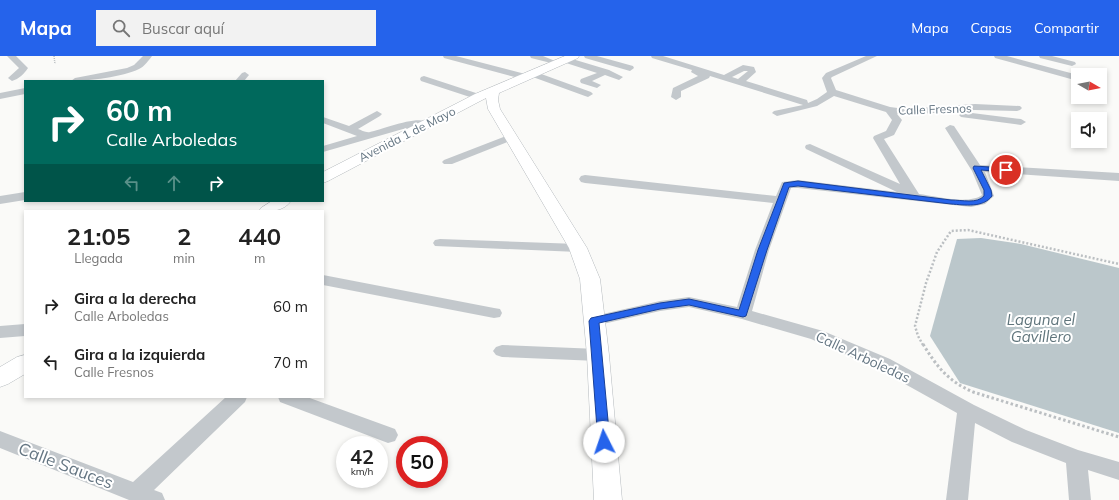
<!DOCTYPE html>
<html lang="es">
<meta charset="utf-8">
<style>
body{margin:0;font-family:Mulish,sans-serif;background:#f2f2f2;color:#222;height:100vh;display:flex;flex-direction:column;font-size:15px;white-space:nowrap}
*{box-sizing:border-box;margin:0}
p{font-size:13px;color:#767676}
.icon{flex:none;width:22px;height:22px;fill:none;stroke:currentColor;stroke-width:2;stroke-linecap:round;stroke-linejoin:round}
.map{position:relative;flex:1;overflow:hidden}
.side{position:absolute;left:24px;top:154px;width:300px;height:188px;display:flex;flex-direction:column;background:#fff;border-radius:0px;box-shadow:0 2px 6px #0003}
.side>*{flex:none}
.guide{position:absolute;left:24px;top:24px;width:300px;height:122px;border-radius:0px;box-shadow:0 2px 6px #0003;background:#00695c;color:#fff;overflow:hidden}
.needle{width:26px;rotate:99deg}
.buttons{position:absolute;left:1071px;top:12px;display:grid;gap:8px}
.buttons a{display:grid;place-items:center;width:36px;height:36px;border-radius:0px;background:#fff;box-shadow:0 2px 6px #0003;font-size:20px}
.speed{position:absolute;left:336px;top:380px;display:flex;gap:8px;font-size:20px;font-weight:700;text-align:center}
.speed>*{display:grid;place-content:center;width:52px;height:52px;border-radius:50%;background:#fff;box-shadow:0 2px 6px #0003;line-height:1}
.speed small{font-size:10px;font-weight:400}
.speed .limit{border:6px solid #d22;background:#fff;color:#111}
.pin{position:absolute;display:grid;place-items:center;width:34px;height:34px;color:#fff;margin:-17px;border:2px solid #fff;border-radius:50%;box-shadow:0 1px 4px #0007}
.me{position:absolute;width:44px;margin:-22px;rotate:356deg;stroke-linejoin:round;filter:drop-shadow(0 0 3px #0008)}
.turn{display:flex;align-items:center;gap:14px;height:84px;padding:0 16px;font-size:18px}
.turn .icon{width:52px;height:52px;stroke-width:2.5}
.turn b{display:block;font-size:28px;line-height:34px}
.lanes{display:flex;align-items:center;height:38px;padding:0 16px;background:#0003;justify-content:center;gap:20px;direction:ltr}
.lanes .off{opacity:.35}
.eta{display:flex;justify-content:space-evenly;align-items:center;height:68px;text-align:center}
.eta b{font-size:24px;font-weight:700;line-height:28px}
ul{padding:0;list-style:none}
li{display:flex;align-items:center;gap:12px;height:56px;padding:0 16px}
li div{flex:1}
li b{display:block;font-size:15px}
li em{font-style:normal}
header{display:flex;align-items:center;gap:24px;box-sizing:border-box;height:56px;padding:0 20px;background:#2563eb;color:#fff}
header strong{font-size:19px}
nav{display:flex;gap:22px;margin-inline-start:auto;font-size:14px}
.search{width:280px;height:36px;background:#f2f2f2;display:flex;align-items:center;gap:10px;box-sizing:border-box;padding:0 14px;border-radius:0px;color:#767676;font-size:15px}
.map>svg:first-child{display:block}
.water{fill:#bbc7cb}
.lines{fill:none;stroke-linecap:round;stroke-linejoin:round}
.major-casing{stroke:#b5babe;stroke-width:1}
.path-far2{stroke:#bbbfc2;stroke-width:1.5;stroke-dasharray:1 1;stroke-linecap:butt}
.path-far1{stroke:#bbbfc2;stroke-width:2.5;stroke-dasharray:2 2;stroke-linecap:butt}
.path{stroke:#bbbfc2;stroke-width:3;stroke-dasharray:2.5 2.5;stroke-linecap:butt}
.minor{fill:#c3c8cc;fill-rule:evenodd}
.major{fill:#fff;fill-rule:evenodd}
.route{fill:#2563eb;stroke:#184099}
.labels{text-anchor:middle;dominant-baseline:central;stroke-width:4;stroke-linejoin:round;paint-order:stroke}
.far-street-label{font-size:12px;fill:#657683;stroke:#fff}
.street-label{font-size:14px;fill:#657683;stroke:#fff}
.water-label{font-size:15px;font-style:italic;fill:#60757c;stroke:#fff}
.near-street-label{font-size:17px;fill:#657683;stroke:#fff}
</style>
<header>
<strong>Mapa</strong>
<div class="search"><svg class="icon" aria-label="search" viewBox="0 0 24 24"><circle cx="10" cy="10" r="6"/><path d="M15 15l6 6"/></svg>Buscar aquí</div>
<nav><a>Mapa</a><a>Capas</a><a>Compartir</a></nav>
</header>
<div class="map">
<svg width="1119" height="444" viewBox="0 0 1119 444">
<rect width="100%" height="100%" fill="#fafaf8"/>
<path class="water" d="M 981,182 L 1021,188 L 1119,212 L 1119,377 L 960,327 L 930,280 L 957,183 Z"/>
<g class="lines">
<defs>
<g id="major">
<path d="M 565,0 L 579,0 L 578,2 L 499,37 L 498,44 L 500,53 L 587,192 L 600,223 L 609,299 L 622,444 L 594,444 L 587,299 L 580,223 L 569,192 L 488,53 L 486,42 L 328,125 L 323,127 L 323,116 L 475,38 Z"/>
<path d="M 272,145 L 291,145 C 283,156 271,155 259,155 L 261,152 Z"/>
<path d="M 25,299 L 25,318 L 8,328 L 0,331 L 0,311 L 17,301 Z"/>
</g>
</defs>
<use href="#major" class="major-casing"/>
<path class="path-far2" d="M 54,0 L 55,8"/>
<path class="path-far1" d="M 923,289 L 918,280 L 915,270 L 926,227 L 937,196 L 951,175 L 968,174 L 1119,208"/>
<path class="path" d="M 923,288 C 937,311 948,325 973,336 L 1119,381"/>
<g class="minor">
<path d="M 7,0 L 16,0 L 28,12 C 24,18 19,23 12,25 L 8,22 L 19,12 Z"/>
<path d="M 143,0 L 152,0 C 149,4 144,11 139,13 C 123,21 88,25 71,25 L 75,22 L 127,12 L 134,9 Z"/>
<path d="M 443,0 L 456,0 L 529,19 L 530,21 L 526,24 L 444,2 Z"/>
<path d="M 530,0 L 543,0 L 555,5 L 551,7 L 531,2 Z"/>
<path d="M 584,0 L 597,0 L 633,10 L 634,12 L 630,15 L 585,2 Z"/>
<path d="M 651,0 L 663,0 L 724,19 L 743,9 L 754,11 L 756,16 L 746,25 L 807,44 L 808,47 L 817,43 L 827,36 L 822,22 L 826,17 L 866,0 L 877,0 L 832,21 L 831,22 L 836,34 L 890,51 L 905,53 L 975,48 L 1020,50 L 1022,52 L 1020,54 L 1017,55 L 975,54 L 905,59 L 897,58 L 902,64 L 894,79 L 884,83 L 919,138 C 935,140 969,149 982,139 L 972,115 L 945,72 L 950,69 L 954,70 L 980,109 L 1119,117 L 1119,125 L 985,116 L 994,140 L 985,148 L 971,151 L 798,132 L 791,132 L 769,194 L 752,255 L 823,275 L 890,303 L 974,349 L 1026,374 L 1078,394 L 1119,406 L 1119,424 L 1088,414 L 1091,444 L 1069,444 L 1066,407 L 1012,386 L 975,367 L 968,444 L 946,444 L 957,357 L 878,313 L 811,283 L 742,263 L 689,251 L 660,255 L 594,270 L 588,269 L 586,265 L 588,261 L 594,260 L 660,245 L 689,241 L 737,251 L 755,194 L 773,147 L 585,127 L 581,126 L 579,123 L 581,120 L 585,119 L 776,140 L 782,126 L 798,124 L 897,136 L 806,93 L 805,91 L 806,89 L 810,88 L 900,128 L 873,82 L 874,80 L 886,75 L 892,64 L 886,56 L 834,40 L 817,50 L 777,60 L 772,57 L 774,55 L 803,49 L 710,20 L 709,22 L 681,35 L 681,41 L 676,44 L 671,41 L 673,32 L 698,20 L 691,16 L 692,14 L 652,2 ZM 744,15 L 748,15 L 738,23 L 732,21 Z"/>
<path d="M 994,0 L 1007,0 L 1078,19 L 1078,25 L 995,2 Z"/>
<path d="M 1039,0 L 1052,0 L 1075,6 L 1076,8 L 1072,10 L 1040,2 Z"/>
<path d="M 563,2 L 569,2 L 609,14 L 623,21 L 619,24 L 605,19 L 592,25 L 601,29 L 597,32 L 581,27 L 580,25 L 581,23 L 597,17 L 563,6 Z"/>
<path d="M 533,15 L 591,36 L 593,38 L 588,41 L 585,40 L 530,20 L 529,18 Z"/>
<path d="M 245,16 L 249,19 L 244,25 L 235,25 L 242,17 Z"/>
<path d="M 424,20 L 482,39 L 484,41 L 482,43 L 476,43 L 421,25 L 420,23 L 421,21 Z"/>
<path d="M 25,32 L 25,38 L 0,43 L 0,37 Z"/>
<path d="M 377,55 L 382,58 L 380,60 L 358,73 C 361,74 366,77 370,76 C 382,74 421,57 430,68 L 425,71 L 403,73 L 323,96 L 323,90 L 357,80 L 323,67 L 323,61 L 349,70 Z"/>
<path d="M 964,56 L 1021,63 L 1026,66 L 1021,69 L 961,61 L 959,59 L 961,57 Z"/>
<path d="M 511,78 L 516,81 L 515,83 L 452,108 L 444,108 L 442,106 L 444,104 Z"/>
<path d="M 25,136 L 25,144 L 0,148 L 0,140 Z"/>
<path d="M 440,183 L 578,188 L 583,189 L 585,192 L 583,195 L 578,196 L 435,190 L 433,187 L 435,184 Z"/>
<path d="M 323,219 L 494,252 L 500,253 L 502,257 L 500,261 L 494,262 L 323,229 Z"/>
<path d="M 25,268 L 25,280 L 0,282 L 0,270 Z"/>
<path d="M 502,289 L 598,293 L 604,295 L 607,299 L 604,303 L 598,305 L 502,301 L 496,299 L 493,295 L 496,291 Z"/>
<path d="M 226,341 L 247,341 L 245,346 L 154,434 L 162,437 L 165,444 L 129,444 L 0,392 L 0,375 L 133,426 Z"/>
<path d="M 278,341 L 307,341 L 395,373 L 398,379 L 395,385 L 388,387 L 280,346 Z"/>
</g>
<use href="#major" class="major"/>
</g>
<path class="route" d="M 974,110 L 1006,112 L 1009,114 L 1006,116 L 981,114 L 991,134 L 992,140 C 983,152 965,149 951,148 L 798,130 L 789,131 L 767,194 L 746,260 L 743,261 L 689,249 L 660,253 L 599,267 L 610,386 L 608,390 L 604,391 L 600,390 L 598,386 L 589,265 L 591,262 L 660,247 L 689,243 L 739,254 L 758,194 L 784,127 L 798,125 L 951,144 C 962,144 977,148 984,140 L 984,134 L 973,112 Z"/>
<g class="labels">
<g class="far-street-label">
<text transform="translate(935 53) rotate(-2)">Calle Fresnos</text>
<text transform="translate(407 78) rotate(-27)">Avenida 1 de Mayo</text>
</g>
<g class="street-label">
<text transform="translate(863 301) rotate(25)">Calle Arboledas</text>
</g>
<g class="water-label">
<text x="1041" y="263">Laguna el<tspan x="1041" dy="17">Gavillero</tspan></text>
</g>
<g class="near-street-label">
<text transform="translate(66 409) rotate(21)">Calle Sauces</text>
</g>
</g>
</svg>
<div class="buttons">
<a><svg class="needle" viewBox="-14 -14 28 28"><path d="M0-13l5 13h-10z" fill="#e53935"/><path d="M0 13l5-13h-10z" fill="#767676"/></svg></a>
<a><svg class="icon" aria-label="sound" viewBox="0 0 24 24"><path d="M4 9h4l5-4v14l-5-4H4zM17 9q2 3 0 6"/></svg></a>
</div>
<div class="speed"><div>42<small>km/h</small></div><div class="limit">50</div></div>
<div class="pin" style="left:1006px;top:114px;background:#d93025"><svg class="icon" aria-label="arrive" viewBox="0 0 24 24"><path d="M6 21V4h12l-3 4 3 4H6"/></svg></div>
<svg class="me" style="left:604px;top:386px" viewBox="-20 -20 40 40"><circle r="19" fill="#fff"/><path d="M0-13L10 11 0 6-10 11z" fill="#2563eb"/></svg>
<div class="guide">
<div class="turn"><svg class="icon" aria-label="right" viewBox="0 0 24 24"><path d="M7 20v-9h11M14 6l5 5-5 5"/></svg><div><b>60 m</b>Calle Arboledas</div></div>
<div class="lanes"><svg class="icon off" aria-label="left" viewBox="0 0 24 24"><path d="M17 20v-9H6M10 6l-5 5 5 5"/></svg><svg class="icon off" aria-label="ahead" viewBox="0 0 24 24"><path d="M12 20V5M6 11l6-6 6 6"/></svg><svg class="icon" aria-label="right" viewBox="0 0 24 24"><path d="M7 20v-9h11M14 6l5 5-5 5"/></svg></div>
</div>
<section class="side">
<div class="eta">
<div><b>21:05</b><p>Llegada</p></div>
<div><b>2</b><p>min</p></div>
<div><b>440</b><p>m</p></div>
</div>
<ul>
<li><svg class="icon" aria-label="right" viewBox="0 0 24 24"><path d="M7 20v-9h11M14 6l5 5-5 5"/></svg><div><b>Gira a la derecha</b><p>Calle Arboledas</p></div><em>60 m</em></li>
<li><svg class="icon" aria-label="left" viewBox="0 0 24 24"><path d="M17 20v-9H6M10 6l-5 5 5 5"/></svg><div><b>Gira a la izquierda</b><p>Calle Fresnos</p></div><em>70 m</em></li>
</ul>
</section>
</div>
